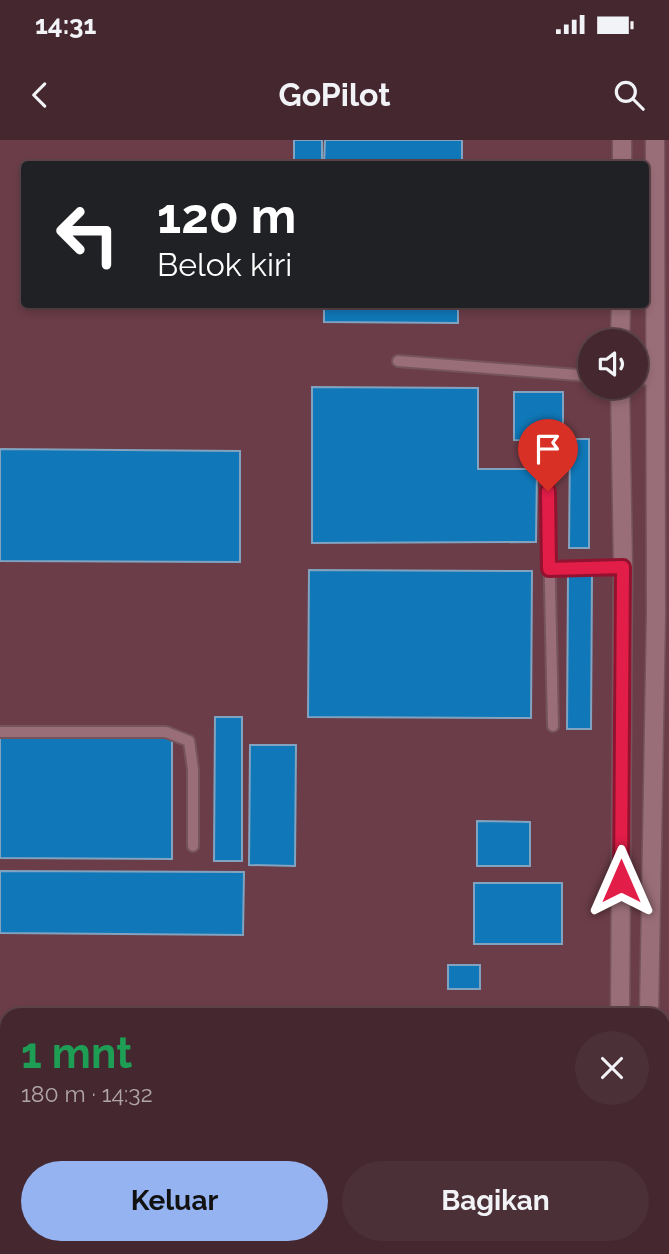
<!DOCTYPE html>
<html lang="id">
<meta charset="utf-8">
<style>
body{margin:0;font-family:Raleway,sans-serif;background:#4c3037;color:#f1f3f6;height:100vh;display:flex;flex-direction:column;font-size:26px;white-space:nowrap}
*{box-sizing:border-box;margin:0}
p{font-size:23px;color:#b0a6aa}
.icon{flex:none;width:38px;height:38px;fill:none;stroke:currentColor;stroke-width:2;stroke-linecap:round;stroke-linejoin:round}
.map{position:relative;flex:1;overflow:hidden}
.panel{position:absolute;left:0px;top:868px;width:670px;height:247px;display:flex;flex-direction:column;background:#45282f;border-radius:21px 21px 0 0;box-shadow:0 4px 10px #0003,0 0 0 2px #5d444b}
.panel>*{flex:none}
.banner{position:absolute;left:21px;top:21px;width:628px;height:147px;border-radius:7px;box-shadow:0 4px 10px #0003,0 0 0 2px #5d444b;background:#202124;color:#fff;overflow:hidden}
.buttons{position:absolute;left:578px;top:189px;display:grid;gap:14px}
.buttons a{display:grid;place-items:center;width:70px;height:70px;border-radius:50%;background:#45282f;box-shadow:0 4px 10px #0003,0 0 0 2px #5d444b;font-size:35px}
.pin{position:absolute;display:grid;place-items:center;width:60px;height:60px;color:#fff;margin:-72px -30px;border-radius:50% 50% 50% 0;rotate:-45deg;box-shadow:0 0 7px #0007}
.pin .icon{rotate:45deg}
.me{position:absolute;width:77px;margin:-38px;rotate:0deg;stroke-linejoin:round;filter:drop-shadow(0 0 5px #0008)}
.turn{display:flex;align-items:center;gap:24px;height:147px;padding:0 21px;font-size:32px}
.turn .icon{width:91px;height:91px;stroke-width:2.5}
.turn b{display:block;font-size:49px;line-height:60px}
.round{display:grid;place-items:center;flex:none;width:74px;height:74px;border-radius:37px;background:#4c3037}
.headline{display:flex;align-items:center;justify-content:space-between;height:119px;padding:0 21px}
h1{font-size:42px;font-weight:700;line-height:52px;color:#1e9e55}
.action{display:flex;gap:14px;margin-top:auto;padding:14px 21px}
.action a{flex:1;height:80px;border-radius:42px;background:#95b2f1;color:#111;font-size:28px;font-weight:700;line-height:80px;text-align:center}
.action a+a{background:#4c3037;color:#f1f3f6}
.status{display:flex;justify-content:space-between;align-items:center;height:49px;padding:0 35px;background:#45282f;direction:ltr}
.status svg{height:19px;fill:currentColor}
header{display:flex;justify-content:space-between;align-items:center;height:91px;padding:0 21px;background:#45282f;font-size:32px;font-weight:700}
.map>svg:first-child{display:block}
.built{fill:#6b3d48;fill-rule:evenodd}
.building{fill:#1078b8;stroke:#81a3c0;stroke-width:2}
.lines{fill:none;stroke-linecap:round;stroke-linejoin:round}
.service-casing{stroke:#75545d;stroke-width:14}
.minor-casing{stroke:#75545d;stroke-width:21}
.service{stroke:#9a6e78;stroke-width:10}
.minor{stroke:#9a6e78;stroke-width:18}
.route-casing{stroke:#92132f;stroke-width:18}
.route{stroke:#e11d48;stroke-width:12}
</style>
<div class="status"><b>14:31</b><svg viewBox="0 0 49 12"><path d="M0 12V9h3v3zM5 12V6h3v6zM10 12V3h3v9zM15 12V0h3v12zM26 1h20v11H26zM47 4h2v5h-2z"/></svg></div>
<header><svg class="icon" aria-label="back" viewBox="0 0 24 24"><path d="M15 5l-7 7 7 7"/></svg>GoPilot<svg class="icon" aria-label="search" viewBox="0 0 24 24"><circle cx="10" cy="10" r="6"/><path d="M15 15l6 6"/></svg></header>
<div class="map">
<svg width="669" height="1114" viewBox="0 0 669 1114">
<rect width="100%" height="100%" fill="#5c363f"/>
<path class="built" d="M 0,0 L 669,0 L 669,1114 L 0,1114 ZM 24,24 L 646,24 L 646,164 L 24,164 ZM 590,201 L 635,201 L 635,247 L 590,247 ZM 7,875 L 663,875 L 663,1108 L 7,1108 Z"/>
<g class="building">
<rect x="294" y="0" width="28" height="24"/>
<path d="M 325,0 L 462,0 L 462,24 L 324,24 Z"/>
<path d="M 324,164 L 458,164 L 458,183 L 324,182 Z"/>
<path d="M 312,247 L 478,248 L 478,329 L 537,329 L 536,402 L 312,403 Z"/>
<path d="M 514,252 L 563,252 L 563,301 L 514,300 Z"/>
<path d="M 570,299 L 589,299 L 589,408 L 569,408 Z"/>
<path d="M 0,309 L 240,311 L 240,422 L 0,421 Z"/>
<path d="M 309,430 L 532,431 L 531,578 L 308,577 Z"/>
<path d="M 568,434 L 592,435 L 591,589 L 567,589 Z"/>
<path d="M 215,577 L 242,577 L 242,721 L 214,721 Z"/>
<path d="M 0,597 L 172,598 L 172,719 L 0,718 Z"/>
<path d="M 250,605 L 296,605 L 295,726 L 249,725 Z"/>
<path d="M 477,681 L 530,682 L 530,726 L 477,726 Z"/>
<path d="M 0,731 L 244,732 L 243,795 L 0,793 Z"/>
<rect x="474" y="743" width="88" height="61"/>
<rect x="448" y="825" width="32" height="24"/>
<path d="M 0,975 L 7,976 L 7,1108 L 234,1108 L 234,1114 L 0,1114 Z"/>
</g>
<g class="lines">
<defs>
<g id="service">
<path d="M 398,221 L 590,236"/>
<path d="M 635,239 L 656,240"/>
<path d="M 548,351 L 553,586"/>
<path d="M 549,429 L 623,427"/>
<path d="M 0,592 L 166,592 L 189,601 L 193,629 L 193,706"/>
</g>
<g id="minor">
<path d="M 622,24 L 622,0"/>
<path d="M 620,201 L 621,164"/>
<path d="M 620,875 L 623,427 L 620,247"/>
<path d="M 649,875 L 656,473 L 655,0"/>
<path d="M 621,1108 L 622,1114"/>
<path d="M 646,1114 L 646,1108"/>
</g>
</defs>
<use href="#service" class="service-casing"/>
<use href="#minor" class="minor-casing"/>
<use href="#service" class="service"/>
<use href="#minor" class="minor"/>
</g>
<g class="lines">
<defs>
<path id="route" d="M 548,351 L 549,429 L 623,427 L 621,741"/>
</defs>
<use href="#route" class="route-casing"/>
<use href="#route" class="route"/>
</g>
</svg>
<div class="buttons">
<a><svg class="icon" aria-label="sound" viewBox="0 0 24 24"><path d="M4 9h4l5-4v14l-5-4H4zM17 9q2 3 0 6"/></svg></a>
</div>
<div class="pin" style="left:548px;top:351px;background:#d93025"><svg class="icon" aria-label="arrive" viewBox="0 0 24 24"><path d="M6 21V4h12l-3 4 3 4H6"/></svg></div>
<svg class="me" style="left:621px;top:741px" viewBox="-20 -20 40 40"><path d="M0-17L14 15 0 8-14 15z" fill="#e11d48" stroke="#fff" stroke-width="4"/></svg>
<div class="banner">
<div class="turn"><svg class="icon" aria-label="left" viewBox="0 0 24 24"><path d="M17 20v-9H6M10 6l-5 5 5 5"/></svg><div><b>120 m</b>Belok kiri</div></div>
</div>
<section class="panel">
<div class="headline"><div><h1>1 mnt</h1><p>180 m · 14:32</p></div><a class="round"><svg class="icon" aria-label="close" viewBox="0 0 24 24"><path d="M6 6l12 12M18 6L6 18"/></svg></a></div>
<div class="action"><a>Keluar</a><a>Bagikan</a></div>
</section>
</div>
